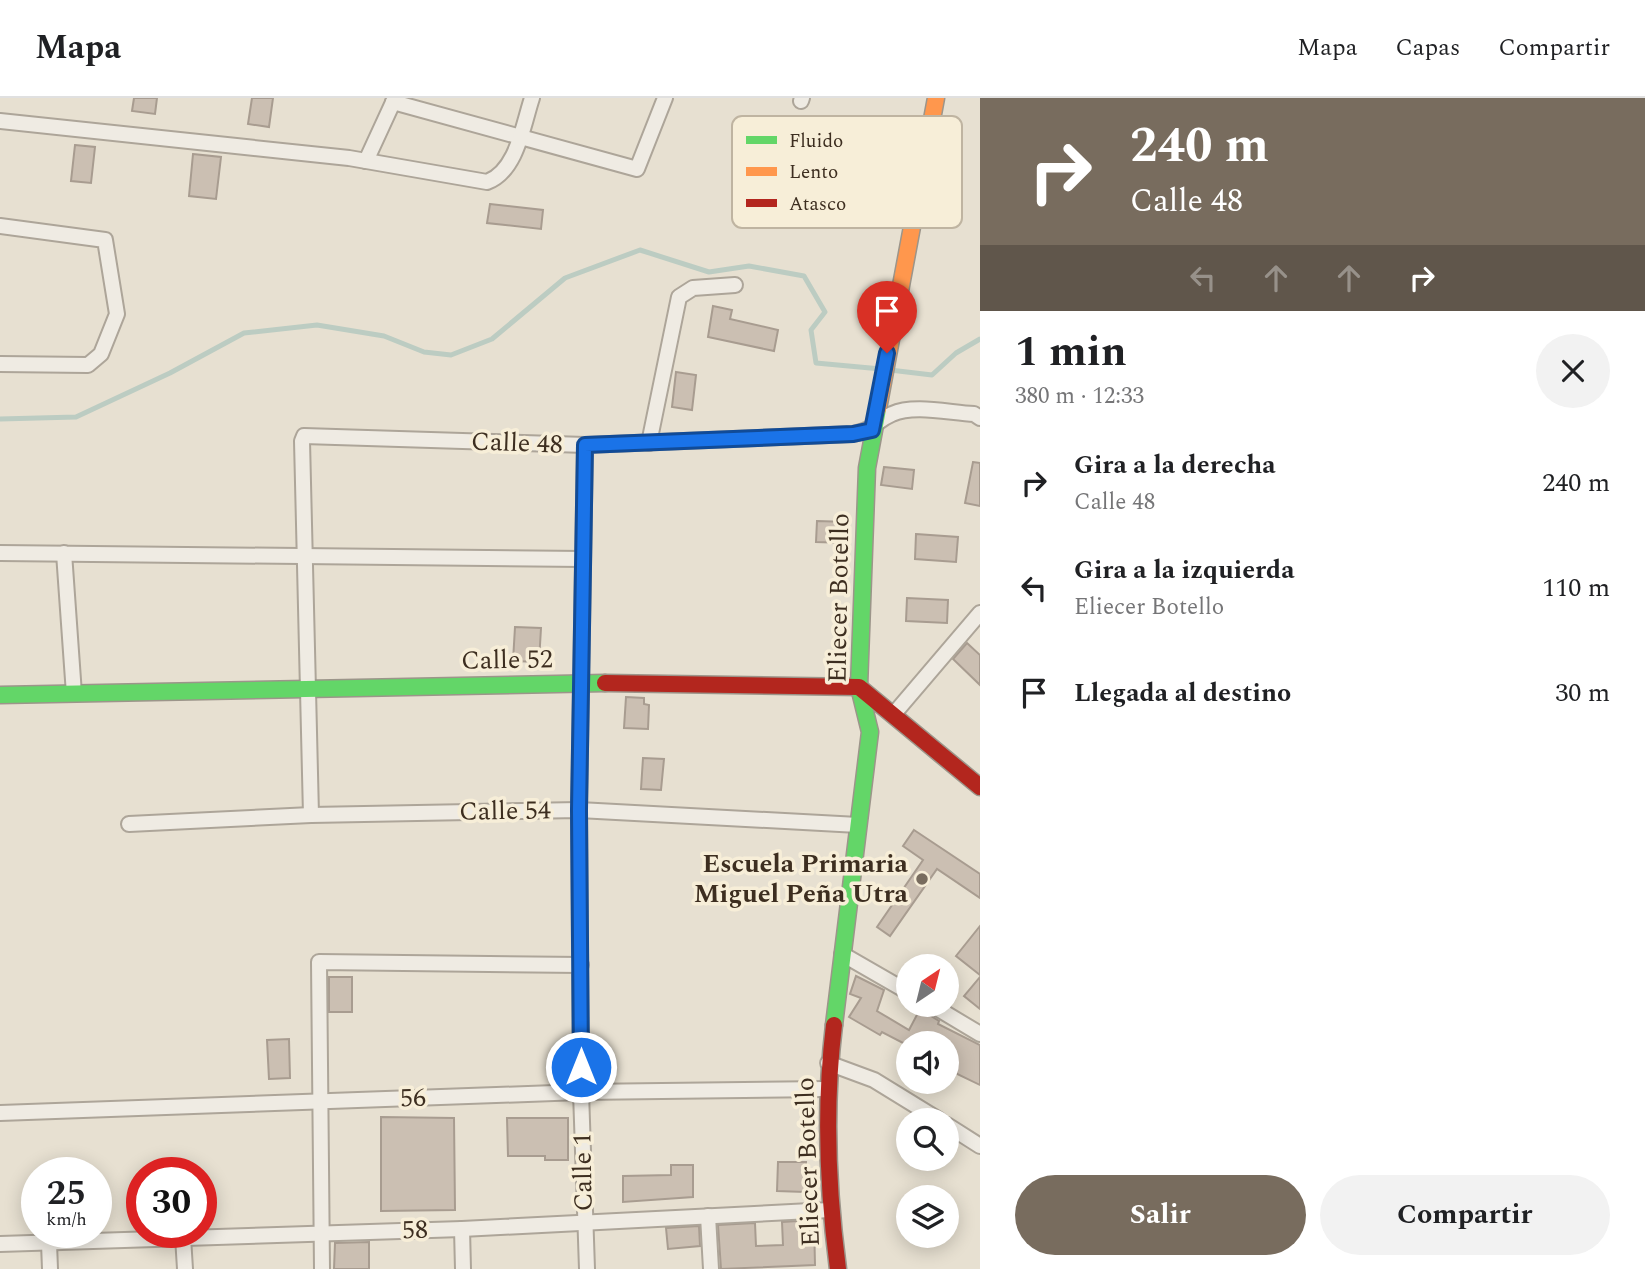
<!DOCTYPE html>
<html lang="es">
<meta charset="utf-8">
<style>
body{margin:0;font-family:Spectral,serif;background:#f2f2f2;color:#202124;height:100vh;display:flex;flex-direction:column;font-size:26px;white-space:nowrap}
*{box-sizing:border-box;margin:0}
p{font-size:23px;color:#757577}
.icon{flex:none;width:38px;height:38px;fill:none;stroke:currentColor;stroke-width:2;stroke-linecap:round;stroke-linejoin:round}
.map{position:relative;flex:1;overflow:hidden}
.panel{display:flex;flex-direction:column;background:#fff;width:665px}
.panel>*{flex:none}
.hud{background:#786c5e;color:#fff;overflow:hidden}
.needle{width:46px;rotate:35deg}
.controls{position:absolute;left:896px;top:856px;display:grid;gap:14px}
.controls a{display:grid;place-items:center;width:63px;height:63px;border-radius:50%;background:#fff;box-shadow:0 4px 18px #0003;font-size:35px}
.speed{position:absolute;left:21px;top:1059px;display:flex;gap:14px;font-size:35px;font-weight:700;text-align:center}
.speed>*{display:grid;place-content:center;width:91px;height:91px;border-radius:50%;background:#fff;box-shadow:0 4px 18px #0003;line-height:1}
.speed small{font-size:18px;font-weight:400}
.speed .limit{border:10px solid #d22;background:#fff;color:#111}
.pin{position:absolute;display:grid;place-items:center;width:60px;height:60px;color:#fff;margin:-72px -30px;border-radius:50% 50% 50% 0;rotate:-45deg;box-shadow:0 0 7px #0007}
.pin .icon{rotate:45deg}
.me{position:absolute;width:77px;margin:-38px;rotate:0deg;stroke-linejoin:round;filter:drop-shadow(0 0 5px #0008)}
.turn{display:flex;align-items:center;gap:24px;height:147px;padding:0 35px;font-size:32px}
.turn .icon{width:91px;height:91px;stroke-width:2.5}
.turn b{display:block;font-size:49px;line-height:60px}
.lanes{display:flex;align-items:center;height:66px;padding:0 35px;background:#0003;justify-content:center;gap:35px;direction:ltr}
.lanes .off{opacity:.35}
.round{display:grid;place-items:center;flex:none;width:74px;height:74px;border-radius:37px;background:#f2f2f2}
.headline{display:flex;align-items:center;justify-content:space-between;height:119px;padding:0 35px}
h1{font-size:42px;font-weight:700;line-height:52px}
.primary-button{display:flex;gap:14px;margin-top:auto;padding:14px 35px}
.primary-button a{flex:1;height:80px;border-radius:42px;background:#786c5e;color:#fff;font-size:28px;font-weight:700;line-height:80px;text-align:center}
.primary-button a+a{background:#f2f2f2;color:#202124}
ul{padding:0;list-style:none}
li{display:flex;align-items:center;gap:21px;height:105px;padding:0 35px}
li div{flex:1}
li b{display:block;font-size:26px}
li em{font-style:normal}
header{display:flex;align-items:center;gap:42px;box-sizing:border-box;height:98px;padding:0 35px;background:#fff;border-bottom:2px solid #e0e0e0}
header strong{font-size:33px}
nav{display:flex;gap:38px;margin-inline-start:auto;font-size:24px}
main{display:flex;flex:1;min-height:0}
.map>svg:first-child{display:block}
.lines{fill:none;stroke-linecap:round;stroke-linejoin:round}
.stream{stroke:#bcccc2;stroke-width:5}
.building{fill:#cbbfb2;stroke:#a89c90;stroke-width:2}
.street-casing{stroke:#ada599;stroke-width:18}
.fast-casing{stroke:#9c958a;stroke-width:19}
.slow-casing{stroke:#9c958a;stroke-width:19}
.jam-casing{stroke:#9c958a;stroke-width:19}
.street{stroke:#efebe3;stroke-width:14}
.fast{stroke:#63d668;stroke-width:16}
.slow{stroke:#ff974d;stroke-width:16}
.jam{stroke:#b3261e;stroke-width:16}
.route-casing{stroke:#114b97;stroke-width:18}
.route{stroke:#1a73e8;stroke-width:12}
.poi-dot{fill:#786c5e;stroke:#f7eed8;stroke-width:2.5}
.labels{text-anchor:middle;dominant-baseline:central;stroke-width:7;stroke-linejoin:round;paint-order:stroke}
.street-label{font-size:26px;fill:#3d2e20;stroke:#f7eed8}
.poi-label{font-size:26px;font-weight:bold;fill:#3d2e20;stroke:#f7eed8;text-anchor:end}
.key{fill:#f7eed8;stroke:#bfb4a1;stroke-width:2}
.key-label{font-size:19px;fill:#3d2e20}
</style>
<header>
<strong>Mapa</strong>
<nav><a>Mapa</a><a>Capas</a><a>Compartir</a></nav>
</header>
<main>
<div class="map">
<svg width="980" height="1171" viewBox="0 0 980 1171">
<rect width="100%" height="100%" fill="#e7e0d1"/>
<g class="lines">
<g class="stream">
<path d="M 890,272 L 932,277 L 956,255 L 980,241"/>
<path d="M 0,321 L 76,319 L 170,275 L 244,235 L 317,227 L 384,238 L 424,254 L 451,257 L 492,241 L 565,180 L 640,152 L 709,174 L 749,168 L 804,178 L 825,214 L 811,232 L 816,265 L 881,271"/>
</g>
</g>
<g class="building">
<path d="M 134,0 L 157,0 L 155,16 L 132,13 Z"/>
<path d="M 252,0 L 273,0 L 269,29 L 248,26 Z"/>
<path d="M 75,47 L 95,49 L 91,85 L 71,83 Z"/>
<path d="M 193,56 L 221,59 L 216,101 L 189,98 Z"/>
<path d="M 490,106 L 543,112 L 541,131 L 487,125 Z"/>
<path d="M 713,208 L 732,212 L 730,221 L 778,232 L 774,253 L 708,239 Z"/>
<path d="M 676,274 L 696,277 L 692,312 L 672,309 Z"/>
<path d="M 973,364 L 980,365 L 980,408 L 965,405 Z"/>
<path d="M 884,369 L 914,372 L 912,391 L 881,387 Z"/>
<path d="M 817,423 L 848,424 L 847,445 L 816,444 Z"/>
<path d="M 916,436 L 958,439 L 956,464 L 915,461 Z"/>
<path d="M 907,500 L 948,502 L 947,525 L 906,523 Z"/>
<path d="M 515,529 L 541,530 L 539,564 L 513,563 Z"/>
<path d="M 967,545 L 980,557 L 980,587 L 953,561 Z"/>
<path d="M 626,599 L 644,600 L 644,606 L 649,607 L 648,631 L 624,630 Z"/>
<path d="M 643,660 L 664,661 L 661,692 L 641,691 Z"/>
<path d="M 914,732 L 980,776 L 980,800 L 937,771 L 890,838 L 877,829 L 923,762 L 903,748 Z"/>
<path d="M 980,828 L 980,877 L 956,858 Z"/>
<path d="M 856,878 L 884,892 L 877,913 L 909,932 L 920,911 L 939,923 L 938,926 L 980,947 L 980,987 L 947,971 L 947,945 L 903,945 L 882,934 L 880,937 L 849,919 L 861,900 L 850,896 Z"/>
<rect x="329" y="879" width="23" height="35"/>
<path d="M 980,879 L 980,911 L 964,898 Z"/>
<path d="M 289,941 L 290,980 L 269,981 L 267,942 Z"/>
<path d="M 381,1019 L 454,1020 L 455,1112 L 381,1113 Z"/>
<path d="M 507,1020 L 568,1020 L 568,1062 L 545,1062 L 545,1058 L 508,1058 Z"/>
<path d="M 778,1064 L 806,1064 L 805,1094 L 777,1093 Z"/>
<path d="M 671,1067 L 693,1067 L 693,1099 L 623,1104 L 623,1078 L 671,1077 Z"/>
<path d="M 814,1122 L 815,1167 L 721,1171 L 718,1127 L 755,1125 L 756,1148 L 783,1147 L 782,1124 Z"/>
<path d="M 699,1128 L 700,1148 L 668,1151 L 666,1130 Z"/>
<path d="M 369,1144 L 369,1171 L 334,1171 L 335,1145 Z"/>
</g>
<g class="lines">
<defs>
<g id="street">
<path d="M 801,3 L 802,0"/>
<path d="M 393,4 L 637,71 L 665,0"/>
<path d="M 0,23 L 349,60 L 487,84 C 517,73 523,27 532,0"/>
<path d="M 366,63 L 395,0"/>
<path d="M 0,128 L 105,142 L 117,216 L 101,256 L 88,267 L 0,266"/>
<path d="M 649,345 L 679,199 L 693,190 L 735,187"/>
<path d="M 585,347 L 579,712 L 581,994 L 587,1171"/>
<path d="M 0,455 L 583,461"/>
<path d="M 64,455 L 74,596"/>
<path d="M 893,617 L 980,515"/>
<path d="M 311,717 L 302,343 L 304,338 L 585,347 L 853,336 C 876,331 875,323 892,316 C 914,306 950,315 974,316 L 980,320"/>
<path d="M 129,726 L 311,717 L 579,712 L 858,727"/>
<path d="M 842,856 L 908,894"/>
<path d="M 930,906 L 980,936"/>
<path d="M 828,965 L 874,982 L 939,1022"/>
<path d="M 0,1015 L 581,994 L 826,991"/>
<path d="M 947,1027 L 980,1048"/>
<path d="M 708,1118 L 711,1171"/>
<path d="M 462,1131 L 463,1171"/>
<path d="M 183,1139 L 185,1171"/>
<path d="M 49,1145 L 50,1171"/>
<path d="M 0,1146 L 462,1131 L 830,1112"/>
<path d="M 322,1171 L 319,864 L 581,867"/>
</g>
<g id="fast">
<path d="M 0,597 L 605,585"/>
<path d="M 834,927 L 870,634 L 859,589 L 867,370 L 878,311"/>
</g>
<path id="slow" d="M 878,311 L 936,0"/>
<g id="jam">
<path d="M 605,585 L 859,589 L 980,689"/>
<path d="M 834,927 C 824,1010 827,1088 838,1171"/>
</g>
</defs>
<use href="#street" class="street-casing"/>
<use href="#fast" class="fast-casing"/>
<use href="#slow" class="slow-casing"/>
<use href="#jam" class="jam-casing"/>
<use href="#street" class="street"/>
<use href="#fast" class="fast"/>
<use href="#slow" class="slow"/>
<use href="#jam" class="jam"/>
</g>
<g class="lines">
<defs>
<path id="route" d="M 581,969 L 579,712 L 585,347 L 853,336 L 872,332 L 887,255"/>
</defs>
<use href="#route" class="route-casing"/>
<use href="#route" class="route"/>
</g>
<circle class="poi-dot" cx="922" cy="781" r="7"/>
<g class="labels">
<g class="street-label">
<text transform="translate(517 345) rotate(2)">Calle 48</text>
<text transform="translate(839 500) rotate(-89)">Eliecer Botello</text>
<text transform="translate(507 562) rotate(-1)">Calle 52</text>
<text transform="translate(505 713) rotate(-1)">Calle 54</text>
<text transform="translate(413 1000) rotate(-2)">56</text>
<text transform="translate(808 1064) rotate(-92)">Eliecer Botello</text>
<text transform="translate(583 1074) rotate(-91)">Calle 1</text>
<text transform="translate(415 1132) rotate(-2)">58</text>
</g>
<g class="poi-label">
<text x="908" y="766">Escuela Primaria<tspan x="908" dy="30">Miguel Peña Utra</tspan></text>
</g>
</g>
<rect x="732" y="18" width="230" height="112" rx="10" class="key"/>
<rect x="746" y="38" width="31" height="8" fill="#63d668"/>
<rect x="746" y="69" width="31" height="9" fill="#ff974d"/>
<rect x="746" y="101" width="31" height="8" fill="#b3261e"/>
<g class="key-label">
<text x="789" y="49">Fluido</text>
<text x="789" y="80">Lento</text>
<text x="789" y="112">Atasco</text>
</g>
</svg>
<div class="controls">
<a><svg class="needle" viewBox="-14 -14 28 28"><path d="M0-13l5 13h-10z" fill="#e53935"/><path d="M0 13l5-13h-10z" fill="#757577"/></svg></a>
<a><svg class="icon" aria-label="sound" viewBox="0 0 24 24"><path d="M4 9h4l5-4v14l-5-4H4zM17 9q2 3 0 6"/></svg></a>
<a><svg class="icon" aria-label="search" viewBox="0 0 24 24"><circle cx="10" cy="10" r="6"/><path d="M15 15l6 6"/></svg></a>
<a><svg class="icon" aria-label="layers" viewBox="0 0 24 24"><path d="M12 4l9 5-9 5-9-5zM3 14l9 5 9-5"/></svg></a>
</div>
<div class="speed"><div>25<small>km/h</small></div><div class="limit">30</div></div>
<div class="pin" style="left:887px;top:255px;background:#d93025"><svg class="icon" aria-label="arrive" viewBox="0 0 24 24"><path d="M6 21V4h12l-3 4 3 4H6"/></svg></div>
<svg class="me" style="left:581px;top:969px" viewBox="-20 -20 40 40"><circle r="17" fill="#1a73e8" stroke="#fff" stroke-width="3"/><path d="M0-11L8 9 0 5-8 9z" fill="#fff"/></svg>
</div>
<section class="panel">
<div class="hud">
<div class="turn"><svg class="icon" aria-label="right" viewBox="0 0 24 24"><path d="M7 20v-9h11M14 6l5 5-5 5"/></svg><div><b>240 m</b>Calle 48</div></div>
<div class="lanes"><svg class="icon off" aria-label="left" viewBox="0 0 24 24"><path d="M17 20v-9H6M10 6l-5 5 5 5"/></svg><svg class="icon off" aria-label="ahead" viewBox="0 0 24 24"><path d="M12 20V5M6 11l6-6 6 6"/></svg><svg class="icon off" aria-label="ahead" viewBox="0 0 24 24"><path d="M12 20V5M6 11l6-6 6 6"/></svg><svg class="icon" aria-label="right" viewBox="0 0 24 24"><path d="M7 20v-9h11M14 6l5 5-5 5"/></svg></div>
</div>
<div class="headline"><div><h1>1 min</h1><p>380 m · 12:33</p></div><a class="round"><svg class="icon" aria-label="close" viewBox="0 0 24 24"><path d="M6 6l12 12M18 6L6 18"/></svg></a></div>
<ul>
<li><svg class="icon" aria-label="right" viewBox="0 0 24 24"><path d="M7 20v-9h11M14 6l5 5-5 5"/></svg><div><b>Gira a la derecha</b><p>Calle 48</p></div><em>240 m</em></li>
<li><svg class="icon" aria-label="left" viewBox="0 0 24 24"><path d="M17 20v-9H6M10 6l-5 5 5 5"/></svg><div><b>Gira a la izquierda</b><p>Eliecer Botello</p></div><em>110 m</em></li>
<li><svg class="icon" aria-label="arrive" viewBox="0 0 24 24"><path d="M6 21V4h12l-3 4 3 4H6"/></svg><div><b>Llegada al destino</b></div><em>30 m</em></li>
</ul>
<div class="primary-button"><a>Salir</a><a>Compartir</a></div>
</section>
</main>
